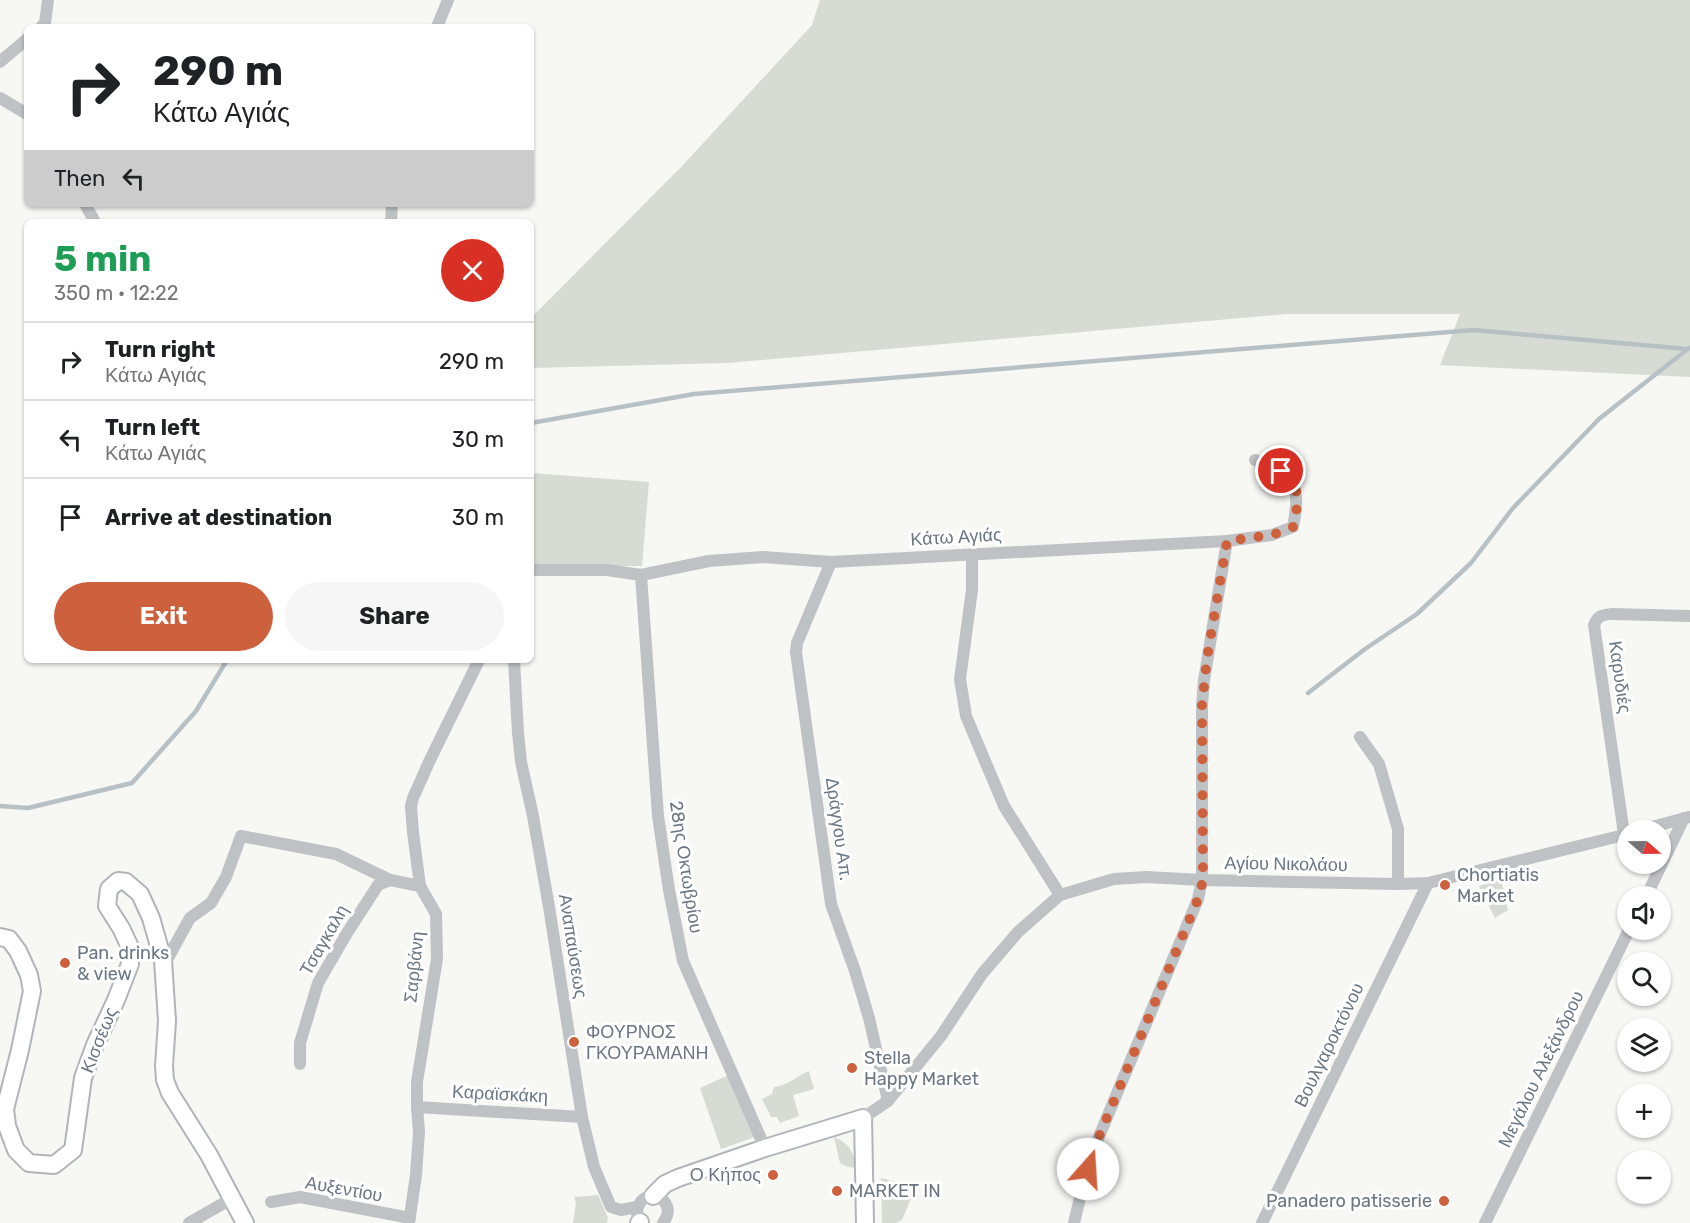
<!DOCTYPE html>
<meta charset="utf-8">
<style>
body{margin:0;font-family:Rubik,sans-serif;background:#f6f6f6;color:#202124;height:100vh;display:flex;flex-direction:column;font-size:22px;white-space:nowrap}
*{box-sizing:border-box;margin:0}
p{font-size:20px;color:#757577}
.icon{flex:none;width:33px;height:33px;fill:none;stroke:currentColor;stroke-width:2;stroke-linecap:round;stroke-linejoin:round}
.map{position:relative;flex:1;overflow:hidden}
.drawer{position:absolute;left:24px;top:219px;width:510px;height:444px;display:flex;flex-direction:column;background:#fff;border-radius:9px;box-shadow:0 2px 4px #0004}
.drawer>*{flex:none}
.banner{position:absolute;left:24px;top:24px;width:510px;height:183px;border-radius:9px;box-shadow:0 2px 4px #0004;background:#fff;color:#202124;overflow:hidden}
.needle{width:39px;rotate:110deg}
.buttons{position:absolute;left:1617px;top:820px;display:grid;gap:12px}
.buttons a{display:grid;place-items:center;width:54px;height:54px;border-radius:50%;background:#fff;box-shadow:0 2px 4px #0004;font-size:30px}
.pin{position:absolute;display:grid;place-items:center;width:51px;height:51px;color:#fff;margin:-26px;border:3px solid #fff;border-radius:50%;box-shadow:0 2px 6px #0007}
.me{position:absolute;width:66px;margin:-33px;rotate:19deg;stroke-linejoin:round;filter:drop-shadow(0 0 4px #0008)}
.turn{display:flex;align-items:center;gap:21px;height:126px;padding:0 30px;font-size:27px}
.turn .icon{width:78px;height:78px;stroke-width:2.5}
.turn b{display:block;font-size:42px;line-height:51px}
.then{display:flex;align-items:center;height:57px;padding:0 30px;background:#0003;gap:12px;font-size:22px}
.round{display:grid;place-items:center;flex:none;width:63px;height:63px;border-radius:32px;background:#f6f6f6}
.headline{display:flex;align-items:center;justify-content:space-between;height:102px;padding:0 30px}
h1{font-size:36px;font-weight:700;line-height:45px;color:#1e9e55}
.cta{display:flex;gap:12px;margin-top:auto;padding:12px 30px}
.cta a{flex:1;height:69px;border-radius:36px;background:#ce613d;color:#fff;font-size:24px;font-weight:700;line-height:69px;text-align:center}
.cta a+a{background:#f6f6f6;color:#202124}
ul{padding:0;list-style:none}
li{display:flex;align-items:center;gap:18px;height:78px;padding:0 30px;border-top:2px solid #e0e0e0}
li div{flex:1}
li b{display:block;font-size:22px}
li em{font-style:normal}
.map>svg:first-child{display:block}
.green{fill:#d6dbd4}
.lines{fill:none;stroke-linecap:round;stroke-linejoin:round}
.stream{stroke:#b7c1c5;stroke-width:4.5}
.secondary-casing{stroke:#b1b5b9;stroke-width:20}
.street{stroke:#bec2c5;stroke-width:12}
.secondary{stroke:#fff;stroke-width:16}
.route{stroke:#ce613d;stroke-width:10;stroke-dasharray:0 18}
.poi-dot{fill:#ce613d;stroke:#fff;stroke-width:2}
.labels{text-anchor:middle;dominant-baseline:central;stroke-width:6;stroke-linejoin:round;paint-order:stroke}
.street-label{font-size:18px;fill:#6a7681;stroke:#fff}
.poi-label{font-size:18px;fill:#6a7681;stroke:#fff;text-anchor:start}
</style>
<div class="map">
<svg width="1690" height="1223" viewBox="0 0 1690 1223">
<rect width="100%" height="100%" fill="#f7f7f4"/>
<g class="green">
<path d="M 820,0 L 1690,0 L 1690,377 L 1440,365 L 1460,314 L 1287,314 L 727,363 L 531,368 L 531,318 L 683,165 L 812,25 Z"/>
<path d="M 531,473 L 649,482 L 642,566 L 531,566 Z"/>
<path d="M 1501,880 L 1508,910 L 1495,918 L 1479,886 Z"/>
<path d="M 809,1071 L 814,1089 L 793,1095 L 799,1116 L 780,1123 L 777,1117 L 771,1117 L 762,1099 L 772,1094 L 774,1087 C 787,1086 797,1076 809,1071 Z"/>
<path d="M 731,1074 L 758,1136 L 721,1149 L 700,1088 Z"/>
<path d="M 834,1137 C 849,1143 854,1153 857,1168 L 848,1167 L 840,1163 Z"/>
<path d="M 881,1178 L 910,1186 L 913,1194 L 902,1220 L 896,1223 L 882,1223 Z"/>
<path d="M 598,1195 L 608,1218 L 607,1223 L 573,1223 L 576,1202 L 574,1197 Z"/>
</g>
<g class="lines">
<g class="stream">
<path d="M 531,423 L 694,394 L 1474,330 L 1687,349"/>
<path d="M 1308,693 L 1365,649 L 1417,614 L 1471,563 L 1513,508 L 1599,419 L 1689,348"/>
<path d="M 0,806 L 28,808 L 132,783 L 196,711 L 227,660"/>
</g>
<defs>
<g id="secondary">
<path d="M 0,937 L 9,939 L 18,951 L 29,975 L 32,991 L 20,1050 L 5,1109 L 7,1126 L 16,1150 L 29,1163 L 54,1165 L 73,1150 L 83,1078 L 95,1045 L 116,1000 L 130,964 L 129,945 L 121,928 L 107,906 L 109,889 L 118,881 L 126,882 L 140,894 L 151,918 L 163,960 L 167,1021 L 164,1066 L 165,1080 L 170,1093 L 209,1155 L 245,1223"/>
<path d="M 653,1196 L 665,1184 L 678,1178 L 765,1148 L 863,1118 L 865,1223"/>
<path d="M 639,1223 L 640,1222"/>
</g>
</defs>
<use href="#secondary" class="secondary-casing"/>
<g class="street">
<path d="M 41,27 L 45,23 L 48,0"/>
<path d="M 437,27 L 448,0"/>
<path d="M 0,62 L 27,39"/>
<path d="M 0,98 L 27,114"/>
<path d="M 85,204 L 95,222"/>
<path d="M 391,222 L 392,204"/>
<path d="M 972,554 L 972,590 L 960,679 L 966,716 L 1004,806 L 1060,895"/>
<path d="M 831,562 L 797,643 L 796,652 L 831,904 L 855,971 L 869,1018 L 888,1101"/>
<path d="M 531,570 L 607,570 L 641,575 L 709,561 L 763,557 L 831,562 L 1227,541 L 1272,535 L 1293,527 C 1297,506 1301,485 1281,471 C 1274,466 1263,464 1255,460"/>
<path d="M 641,575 L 658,816 L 669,890 L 683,961 L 765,1148"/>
<path d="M 514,660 L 518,733 L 521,762 L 533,816 L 549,907 L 582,1117 L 594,1167 L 611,1207 L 621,1210 L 637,1207"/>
<path d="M 1360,737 L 1379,764 L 1398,829 L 1398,884"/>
<path d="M 1637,831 L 1689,817"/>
<path d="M 1624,834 L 1594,625 C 1598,615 1602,615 1612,614 L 1690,616"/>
<path d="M 1646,897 L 1684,818"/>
<path d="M 163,967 L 190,918 L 211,903 L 226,877 L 241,836 L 336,854 L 390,880 L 420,886"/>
<path d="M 300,1064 L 300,1043 L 318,983 L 347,933 L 378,885 L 390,880"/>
<path d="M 417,1107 L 582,1117"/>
<path d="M 863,1118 L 888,1101 L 941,1036 L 982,974 L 1018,932 L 1060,895 L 1114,879 L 1146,877 L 1202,880 L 1398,884 L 1428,883 L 1628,834"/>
<path d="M 271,1202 L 300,1197 L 410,1218"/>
<path d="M 637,1214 C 638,1182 682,1198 663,1223"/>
<path d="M 189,1223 L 231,1199"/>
<path d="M 409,1223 L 416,1175 L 419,1132 L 417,1107 L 417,1082 L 437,959 L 436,914 L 420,886 L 413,832 L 411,806 L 413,798 L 429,762 L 479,660"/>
<path d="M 1074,1223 L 1084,1181 L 1098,1139 L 1198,899 L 1202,880 L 1202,705 L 1204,680 L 1227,541"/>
<path d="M 1262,1223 L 1428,883"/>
<path d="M 1485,1223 L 1629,930"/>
</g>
<use href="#secondary" class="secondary"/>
</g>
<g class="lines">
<path class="route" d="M 1088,1169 L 1098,1139 L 1198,899 L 1203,880 L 1202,705 L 1207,658 L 1227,541 L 1272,535 L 1293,527 L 1297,507 L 1296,486 L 1281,471"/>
</g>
<g class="poi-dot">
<circle cx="1445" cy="885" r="6"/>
<circle cx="65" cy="963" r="6"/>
<circle cx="574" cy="1042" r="6"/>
<circle cx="852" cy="1068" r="6"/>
<circle cx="773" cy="1175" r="6"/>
<circle cx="837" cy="1191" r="6"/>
<circle cx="1444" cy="1201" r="6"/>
</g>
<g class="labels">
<g class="street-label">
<text transform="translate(956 537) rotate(-3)">Κάτω Αγιάς</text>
<text transform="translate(1620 677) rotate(82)">Καρυδιές</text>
<text transform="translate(839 829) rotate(82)">Δράγγου Απ.</text>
<text transform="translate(1286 864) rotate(1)">Αγίου Νικολάου</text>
<text transform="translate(686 867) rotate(81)">28ης Οκτωβρίου</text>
<text transform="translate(324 940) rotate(-60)">Τσαγκαλη</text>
<text transform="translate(573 946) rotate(81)">Αναπαύσεως</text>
<text transform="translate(414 967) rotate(-84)">Σαρβάνη</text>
<text transform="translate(99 1040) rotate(-68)">Κισσέως</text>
<text transform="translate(1329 1045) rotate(-64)">Βουλγαροκτόνου</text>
<text transform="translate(1541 1069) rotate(-64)">Μεγάλου Αλεξάνδρου</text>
<text transform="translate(500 1094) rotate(3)">Καραϊσκάκη</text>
<text transform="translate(344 1189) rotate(10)">Αυξεντίου</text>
</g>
<g class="poi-label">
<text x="1457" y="875">Chortiatis<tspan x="1457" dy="21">Market</tspan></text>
<text x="77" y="953">Pan. drinks<tspan x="77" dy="21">&amp; view</tspan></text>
<text x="586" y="1032">ΦΟΥΡΝΟΣ<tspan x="586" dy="21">ΓΚΟΥΡΑΜΑΝΗ</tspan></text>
<text x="864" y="1058">Stella<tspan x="864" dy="21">Happy Market</tspan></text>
<text x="761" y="1175" text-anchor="end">Ο Κήπος</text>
<text x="849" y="1191">MARKET IN</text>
<text x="1432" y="1201" text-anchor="end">Panadero patisserie</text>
</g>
</g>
</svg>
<div class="buttons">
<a><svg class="needle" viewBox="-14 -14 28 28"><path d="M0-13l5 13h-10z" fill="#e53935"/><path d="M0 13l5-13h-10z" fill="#757577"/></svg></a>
<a><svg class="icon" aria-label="sound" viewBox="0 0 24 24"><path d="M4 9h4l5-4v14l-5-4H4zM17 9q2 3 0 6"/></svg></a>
<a><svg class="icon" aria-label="search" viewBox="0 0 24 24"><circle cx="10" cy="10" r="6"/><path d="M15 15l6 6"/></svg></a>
<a><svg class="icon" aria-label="layers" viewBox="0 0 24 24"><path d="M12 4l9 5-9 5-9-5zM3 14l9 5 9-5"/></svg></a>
<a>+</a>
<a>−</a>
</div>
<div class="pin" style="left:1281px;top:471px;background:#d93025"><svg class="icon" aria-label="arrive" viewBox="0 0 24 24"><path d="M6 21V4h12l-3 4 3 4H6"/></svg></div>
<svg class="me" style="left:1088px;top:1169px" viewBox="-20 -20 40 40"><circle r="19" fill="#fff"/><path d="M0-13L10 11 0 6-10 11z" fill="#ce613d"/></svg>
<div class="banner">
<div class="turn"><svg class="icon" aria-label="right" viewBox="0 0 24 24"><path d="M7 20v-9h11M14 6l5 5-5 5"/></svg><div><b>290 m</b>Κάτω Αγιάς</div></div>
<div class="then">Then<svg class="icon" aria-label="left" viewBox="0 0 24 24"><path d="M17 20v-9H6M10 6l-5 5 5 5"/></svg></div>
</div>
<section class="drawer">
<div class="headline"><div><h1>5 min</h1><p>350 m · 12:22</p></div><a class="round" style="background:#d93025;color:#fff"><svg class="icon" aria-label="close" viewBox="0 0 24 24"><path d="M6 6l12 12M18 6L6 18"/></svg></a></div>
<ul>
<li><svg class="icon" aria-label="right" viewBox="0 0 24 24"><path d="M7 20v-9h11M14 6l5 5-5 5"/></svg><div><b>Turn right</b><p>Κάτω Αγιάς</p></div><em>290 m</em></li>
<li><svg class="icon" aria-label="left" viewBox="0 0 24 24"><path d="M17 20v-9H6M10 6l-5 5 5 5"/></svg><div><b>Turn left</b><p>Κάτω Αγιάς</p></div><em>30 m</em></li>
<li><svg class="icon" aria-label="arrive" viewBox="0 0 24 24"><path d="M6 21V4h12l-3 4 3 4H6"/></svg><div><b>Arrive at destination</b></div><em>30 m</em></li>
</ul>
<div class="cta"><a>Exit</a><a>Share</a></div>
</section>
</div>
